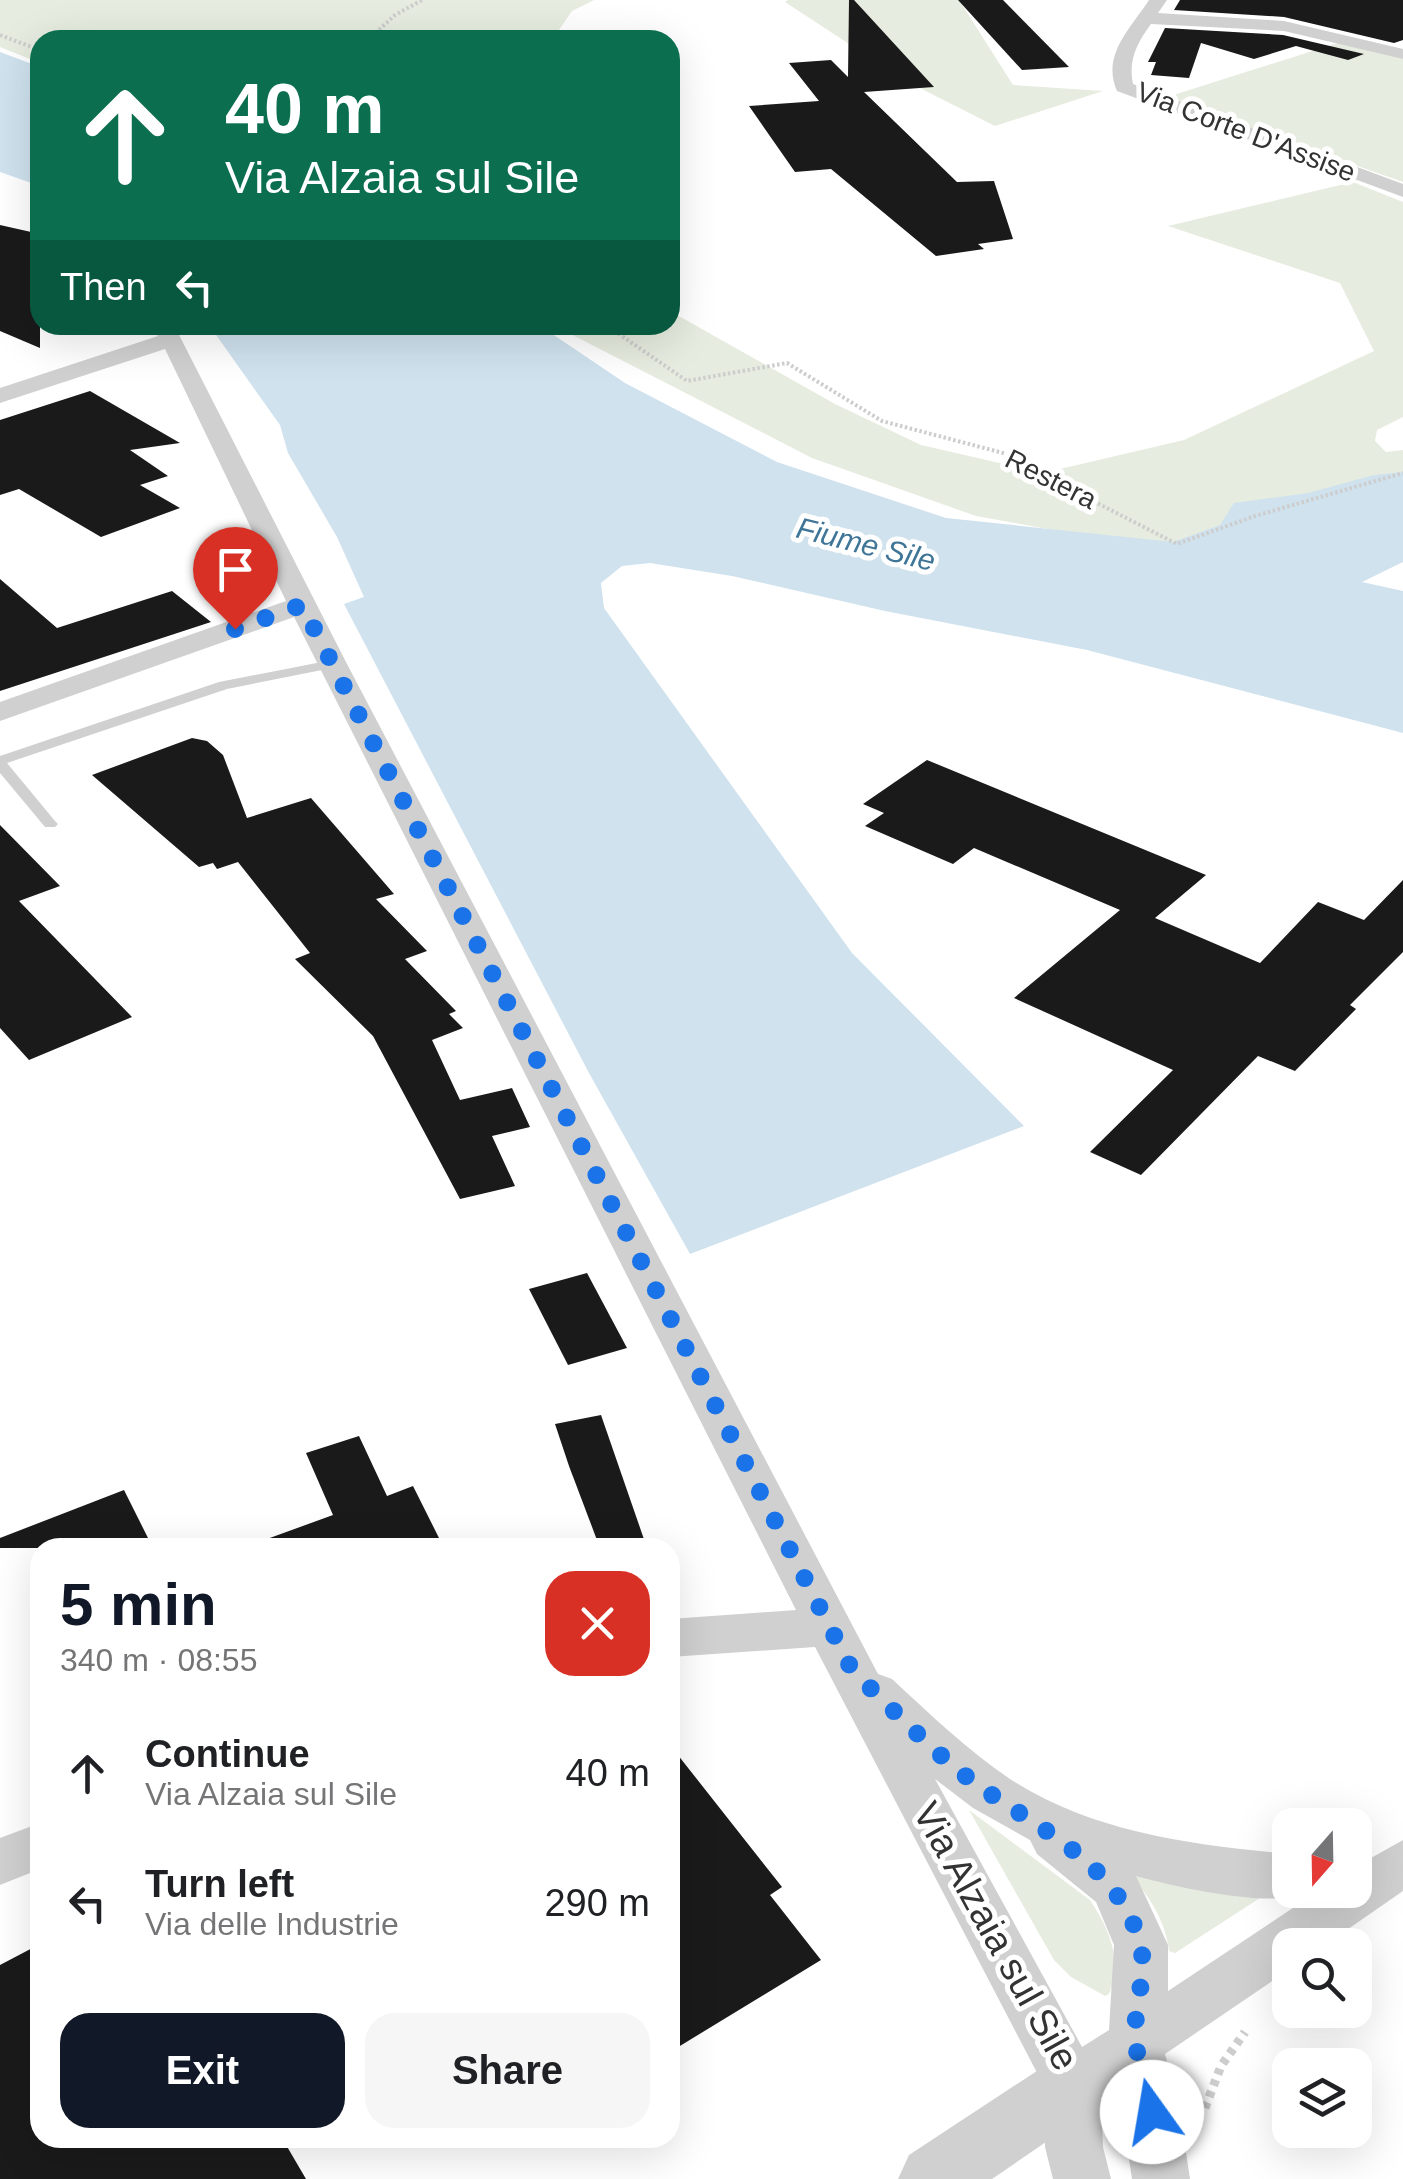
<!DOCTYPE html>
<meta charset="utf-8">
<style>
body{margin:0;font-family:Helvetica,sans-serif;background:#f6f6f6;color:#202124;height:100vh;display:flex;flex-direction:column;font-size:38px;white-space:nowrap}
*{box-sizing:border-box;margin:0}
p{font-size:32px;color:#757577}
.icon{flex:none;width:55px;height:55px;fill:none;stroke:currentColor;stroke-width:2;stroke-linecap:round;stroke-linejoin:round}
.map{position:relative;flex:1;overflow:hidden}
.drawer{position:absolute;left:30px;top:1538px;width:650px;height:610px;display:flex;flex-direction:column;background:#fff;border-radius:30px;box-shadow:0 10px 40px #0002}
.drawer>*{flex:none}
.guide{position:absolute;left:30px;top:30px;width:650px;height:305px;border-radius:30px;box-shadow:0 10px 40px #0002;background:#0b6e4f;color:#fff;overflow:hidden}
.needle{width:65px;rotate:200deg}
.buttons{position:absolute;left:1272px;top:1808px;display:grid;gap:20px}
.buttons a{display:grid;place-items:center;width:100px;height:100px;border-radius:20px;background:#fff;box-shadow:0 10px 40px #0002;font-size:50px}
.pin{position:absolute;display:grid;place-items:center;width:85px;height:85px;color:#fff;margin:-102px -42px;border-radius:50% 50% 50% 0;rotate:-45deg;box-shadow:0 0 10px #0007}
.pin .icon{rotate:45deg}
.me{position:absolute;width:110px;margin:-55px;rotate:347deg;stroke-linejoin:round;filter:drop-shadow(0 0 8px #0008)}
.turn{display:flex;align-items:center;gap:35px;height:210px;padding:0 30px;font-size:45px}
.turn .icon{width:130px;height:130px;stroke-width:2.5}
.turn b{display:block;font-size:70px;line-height:85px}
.then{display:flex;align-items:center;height:95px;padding:0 30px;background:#0003;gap:20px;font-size:38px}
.round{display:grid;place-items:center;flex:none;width:105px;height:105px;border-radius:30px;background:#f6f6f6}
.head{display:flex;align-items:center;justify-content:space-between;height:170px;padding:0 30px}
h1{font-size:60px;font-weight:600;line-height:75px;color:#111827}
.primary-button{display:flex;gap:20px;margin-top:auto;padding:20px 30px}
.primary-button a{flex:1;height:115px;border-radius:30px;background:#111827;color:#fff;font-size:40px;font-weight:600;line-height:115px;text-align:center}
.primary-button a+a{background:#f6f6f6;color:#202124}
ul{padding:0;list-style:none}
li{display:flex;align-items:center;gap:30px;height:130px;padding:0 30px}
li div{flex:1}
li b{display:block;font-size:38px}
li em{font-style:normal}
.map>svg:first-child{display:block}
.green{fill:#e6ecdf}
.water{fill:#cfe2ee}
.building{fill:#1a1a1a}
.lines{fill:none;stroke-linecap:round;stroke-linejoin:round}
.path-far1{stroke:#cdcdcd;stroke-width:4;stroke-dasharray:2.5 2.5;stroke-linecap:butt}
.path{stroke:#cdcdcd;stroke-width:9;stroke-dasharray:6 6;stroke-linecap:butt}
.service{fill:#d0d0d0;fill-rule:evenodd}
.minor{fill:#d0d0d0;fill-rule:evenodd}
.tertiary{fill:#d0d0d0;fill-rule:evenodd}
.route{stroke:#1a73e8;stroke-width:18;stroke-dasharray:0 32.4}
.labels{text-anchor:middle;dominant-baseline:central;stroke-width:10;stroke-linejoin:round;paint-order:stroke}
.far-street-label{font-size:28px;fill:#333;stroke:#fff}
.far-water-label{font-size:30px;font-style:italic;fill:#3f7597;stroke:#fff}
.near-street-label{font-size:38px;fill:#333;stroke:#fff}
</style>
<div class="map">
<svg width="1403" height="2179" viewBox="0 0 1403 2179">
<rect width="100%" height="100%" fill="#fff"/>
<g class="green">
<path d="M 0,0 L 594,0 L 572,11 L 552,40 L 40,40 L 40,63 L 0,47 Z"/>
<path d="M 788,0 L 959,0 L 1013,85 L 1103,91 L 995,126 L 904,80 L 785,2 Z"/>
<path d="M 1341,42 L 1403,59 L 1403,182 L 1164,98 Z"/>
<path d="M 1353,182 L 1403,202 L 1403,417 L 1377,430 L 1375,441 L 1386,452 L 1403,450 L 1403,491 L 1248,556 L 1087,536 L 976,516 L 812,458 L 553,325 L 670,325 L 670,311 L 835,404 L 921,445 L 1043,473 L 1184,440 L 1374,351 L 1340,283 L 1168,226 Z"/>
<path d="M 969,1810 L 1090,1900 C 1109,1928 1123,1961 1109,1994 L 1105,1996 L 1071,1977 L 1054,1960 Z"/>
<path d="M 1124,1868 L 1263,1896 L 1175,1953 L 1169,1951 C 1165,1917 1146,1892 1124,1868 Z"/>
</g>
<g class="water">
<path d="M 0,52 L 40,67 L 40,186 L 0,172 Z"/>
<path d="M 209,325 L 539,325 L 625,383 L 777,462 L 946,518 L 1173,542 L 1220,525 L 1234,503 L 1308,493 L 1374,475 L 1403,472 L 1403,562 L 1362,582 L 1403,591 L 1403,733 L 1087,650 L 885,611 L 732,576 L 650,563 L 622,566 L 601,583 L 604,608 L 852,953 L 1024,1126 L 690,1254 L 589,1073 L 344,604 L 364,597 L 337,537 L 288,453 L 280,425 Z"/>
</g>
<g class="building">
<path d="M 849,0 L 854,0 L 934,87 L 864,92 L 957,182 L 994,181 L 1013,239 L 978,244 L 984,249 L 936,256 L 831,169 L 795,172 L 749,106 L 819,101 L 789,63 L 831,60 L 848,77 Z"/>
<path d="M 958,0 L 1003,0 L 1069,67 L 1022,70 Z"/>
<path d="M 1180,0 L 1403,0 L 1403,40 L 1394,43 L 1284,17 L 1174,10 Z"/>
<path d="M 1165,28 L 1283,35 L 1364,54 L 1348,60 L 1296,46 L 1254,59 L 1201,43 L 1189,78 L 1151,75 L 1156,62 L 1148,62 Z"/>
<path d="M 0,225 L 40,234 L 40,348 L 0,331 Z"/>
<path d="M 90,391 L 180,443 L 130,450 L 168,476 L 140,485 L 180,508 L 101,537 L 19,489 L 0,495 L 0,420 Z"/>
<path d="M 0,579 L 57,628 L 172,591 L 211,622 L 0,691 Z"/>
<path d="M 192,738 L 207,741 L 223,755 L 247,818 L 311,798 L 394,894 L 376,899 L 427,951 L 405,959 L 456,1011 L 449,1014 L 463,1028 L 432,1040 L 460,1100 L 512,1088 L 530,1127 L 492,1136 L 515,1186 L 460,1199 L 373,1036 L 295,959 L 310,953 L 238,862 L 217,869 L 213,863 L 199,867 L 92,775 Z"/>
<path d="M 927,760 L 1206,875 L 1155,918 L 1260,963 L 1318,902 L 1364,920 L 1403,880 L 1403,952 L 1350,1005 L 1356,1009 L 1295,1071 L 1258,1056 L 1141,1175 L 1090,1152 L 1173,1070 L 1014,998 L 1120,910 L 974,848 L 953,864 L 865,826 L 884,813 L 863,804 Z"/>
<path d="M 0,825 L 60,886 L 19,901 L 132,1017 L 29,1060 L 0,1028 Z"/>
<path d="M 587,1273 L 627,1348 L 568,1365 L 529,1289 Z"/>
<path d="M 601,1415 L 647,1548 L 600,1548 L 569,1466 L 555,1424 Z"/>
<path d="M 359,1436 L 387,1496 L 413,1486 L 444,1548 L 257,1548 L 256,1543 L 333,1515 L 306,1453 Z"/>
<path d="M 124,1490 L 153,1548 L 0,1548 L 0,1538 Z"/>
<path d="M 670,1745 L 782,1887 L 770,1895 L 821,1960 L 670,2052 Z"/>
<path d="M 40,1944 L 40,2138 L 282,2138 L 306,2179 L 0,2179 L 0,1965 Z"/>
</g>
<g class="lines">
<g class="path-far1">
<path d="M 0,35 L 40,50"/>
<path d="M 368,40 L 395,15 L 422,0"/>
<path d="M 606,325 L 687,381 L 787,363 L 882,421 L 1022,458 L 1062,485 L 1177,544 L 1255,516 L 1403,473"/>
</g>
<path class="path" d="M 1205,2108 L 1221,2066 L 1245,2032"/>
<path class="service" d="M 332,660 L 337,661 L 337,667 L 227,689 L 7,763 L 55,821 L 58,824 L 55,827 L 45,827 L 0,773 L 0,756 L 219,682 Z"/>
<g class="minor">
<path d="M 1149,0 L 1167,0 L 1158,13 L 1284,21 L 1403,49 L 1403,59 L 1284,31 L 1151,24 C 1137,43 1128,60 1133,84 L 1403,184 L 1403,197 L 1117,91 C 1101,55 1131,28 1149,0 Z"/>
<path d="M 150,325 L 174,325 L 347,664 L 878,1674 L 892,1679 C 930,1714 967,1750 1010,1779 C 1093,1833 1193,1845 1290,1854 L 1290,1890 L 1310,1890 C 1282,1912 1172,1886 1136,1876 L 1168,1945 L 1168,1991 L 1320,1890 L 1355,1890 L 1355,1867 L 1403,1840 L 1403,1891 L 1325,1945 L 1290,1945 L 1290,1969 L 1165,2054 L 1180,2112 L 1190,2179 L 1132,2179 L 1118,2087 L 1101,2098 L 1103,2147 L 1111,2179 L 1053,2179 L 1045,2147 L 1045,2088 L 815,1647 L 670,1657 L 670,1619 L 796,1610 L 294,617 L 0,721 L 0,702 L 286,601 L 165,349 L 0,403 L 0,388 L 158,336 ZM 935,1779 L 973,1808 L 1030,1840 L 1037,1854 L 1096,1902 L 1114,1945 L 1109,2030 L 1082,2047 Z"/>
<path d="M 40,1823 L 40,1869 L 0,1885 L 0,1838 Z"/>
</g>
<path class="tertiary" d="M 1073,2053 L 1097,2063 L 1107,2085 L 1097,2107 L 992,2179 L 898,2179 L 909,2155 L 1049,2063 Z"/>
</g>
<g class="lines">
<path class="route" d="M 235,629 L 302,605 L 852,1670 C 885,1702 917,1735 952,1765 C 1016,1820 1112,1852 1139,1939 C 1150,1974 1131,2010 1136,2045 C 1139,2067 1148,2090 1152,2112"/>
</g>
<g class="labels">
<g class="far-street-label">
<text transform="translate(1246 132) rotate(21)">Via Corte D'Assise</text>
<text transform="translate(1051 479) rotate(27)">Restera</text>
</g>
<g class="far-water-label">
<text transform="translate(866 544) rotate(14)">Fiume Sile</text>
</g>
<g class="near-street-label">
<text transform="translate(996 1936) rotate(61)">Via Alzaia sul Sile</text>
</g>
</g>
</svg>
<div class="buttons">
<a><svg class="needle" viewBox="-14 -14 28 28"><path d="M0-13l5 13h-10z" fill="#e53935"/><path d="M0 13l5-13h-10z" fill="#757577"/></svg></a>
<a><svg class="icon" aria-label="search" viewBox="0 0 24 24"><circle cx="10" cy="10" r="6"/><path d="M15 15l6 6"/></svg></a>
<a><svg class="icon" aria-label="layers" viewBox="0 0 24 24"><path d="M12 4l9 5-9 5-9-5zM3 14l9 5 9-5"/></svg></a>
</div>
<div class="pin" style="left:235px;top:629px;background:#d93025"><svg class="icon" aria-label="arrive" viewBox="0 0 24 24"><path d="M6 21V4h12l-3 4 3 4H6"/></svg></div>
<svg class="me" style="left:1152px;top:2112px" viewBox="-20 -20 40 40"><circle r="19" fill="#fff"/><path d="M0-13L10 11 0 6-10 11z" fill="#1a73e8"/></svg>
<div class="guide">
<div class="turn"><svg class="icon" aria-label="ahead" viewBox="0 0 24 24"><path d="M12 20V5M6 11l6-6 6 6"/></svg><div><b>40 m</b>Via Alzaia sul Sile</div></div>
<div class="then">Then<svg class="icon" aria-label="left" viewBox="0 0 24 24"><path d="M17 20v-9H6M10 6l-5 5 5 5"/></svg></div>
</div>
<section class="drawer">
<div class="head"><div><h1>5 min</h1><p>340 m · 08:55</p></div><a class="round" style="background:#d93025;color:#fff"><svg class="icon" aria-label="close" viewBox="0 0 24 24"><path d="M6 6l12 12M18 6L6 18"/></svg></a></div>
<ul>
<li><svg class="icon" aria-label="ahead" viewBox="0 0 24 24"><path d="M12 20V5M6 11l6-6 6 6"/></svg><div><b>Continue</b><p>Via Alzaia sul Sile</p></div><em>40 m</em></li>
<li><svg class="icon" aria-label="left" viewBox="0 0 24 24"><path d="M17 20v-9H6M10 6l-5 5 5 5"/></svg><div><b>Turn left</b><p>Via delle Industrie</p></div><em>290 m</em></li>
</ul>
<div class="primary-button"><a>Exit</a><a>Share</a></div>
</section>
</div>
